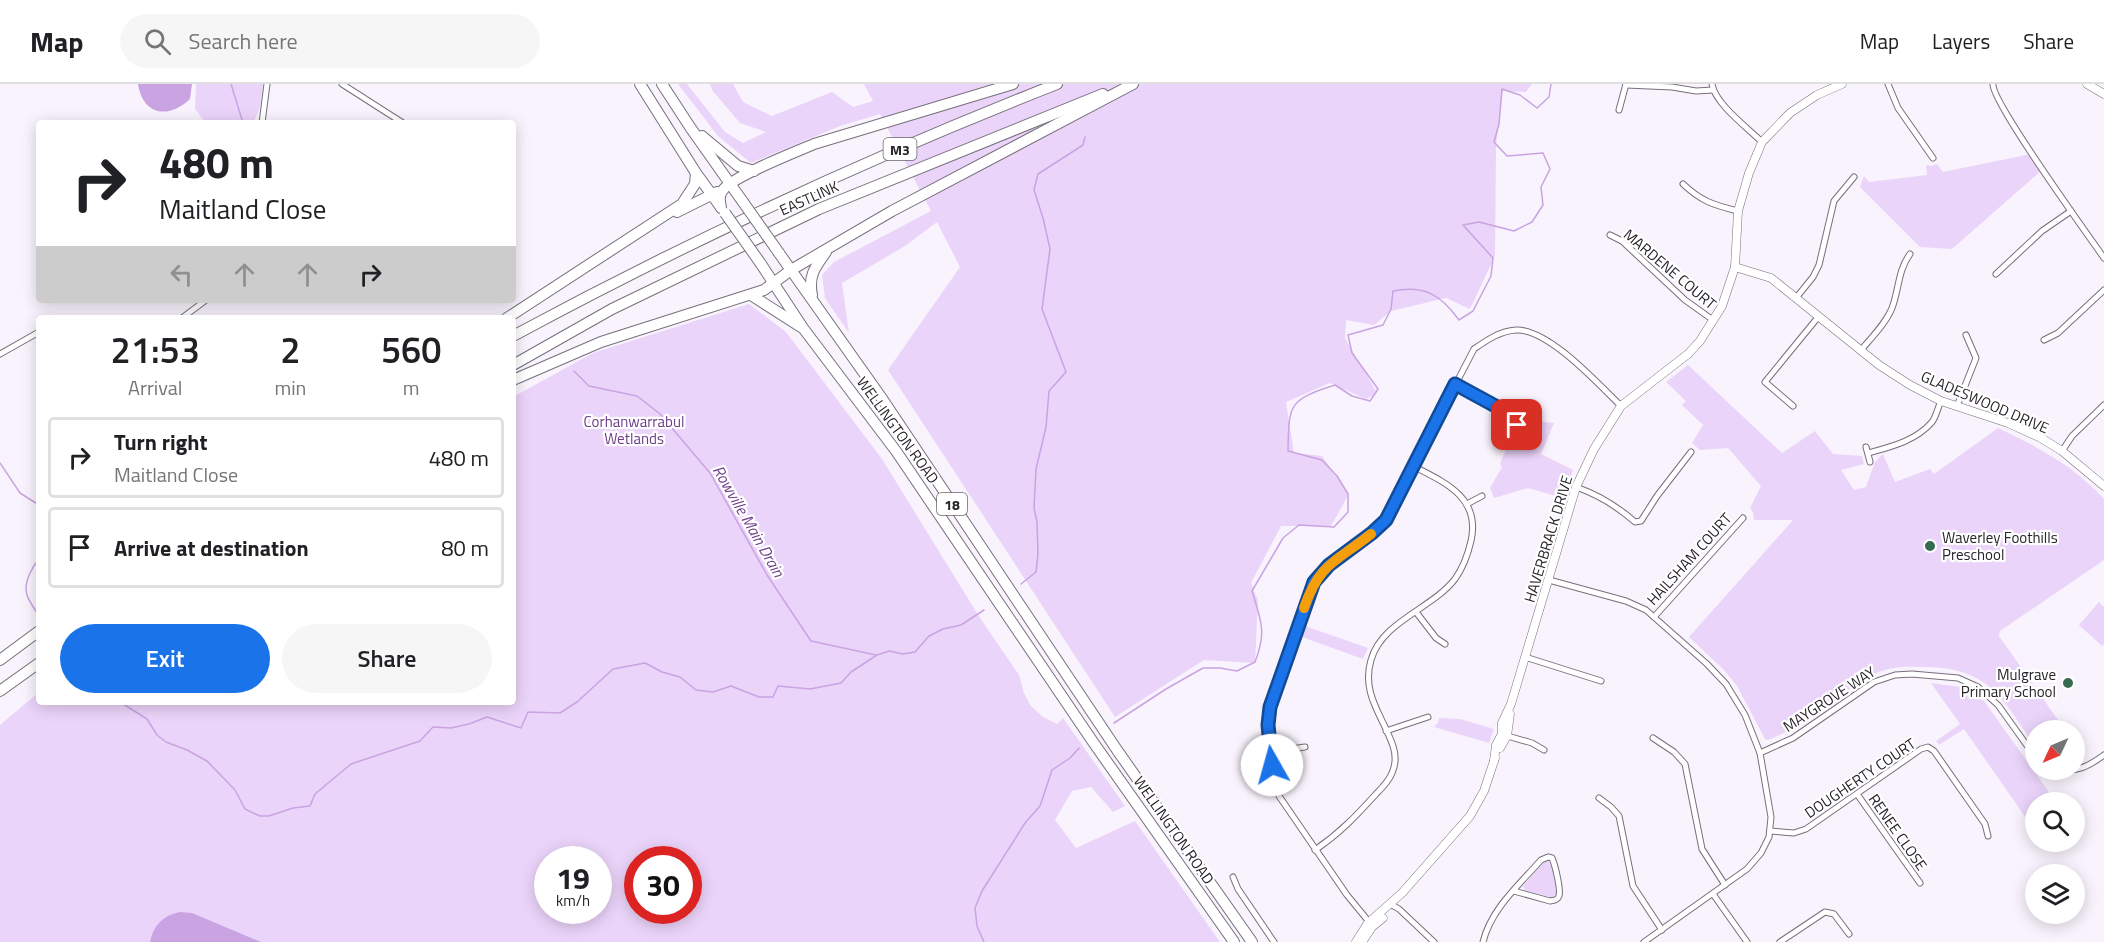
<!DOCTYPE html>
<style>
body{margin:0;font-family:"Titillium Web",sans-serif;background:#f6f6f6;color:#202124;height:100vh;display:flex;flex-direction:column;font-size:22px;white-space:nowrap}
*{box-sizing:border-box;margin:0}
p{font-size:20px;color:#757577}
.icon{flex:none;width:33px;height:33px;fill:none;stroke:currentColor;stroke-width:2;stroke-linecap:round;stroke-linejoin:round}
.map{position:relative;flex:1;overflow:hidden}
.panel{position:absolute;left:36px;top:231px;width:480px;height:390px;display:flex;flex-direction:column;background:#fff;border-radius:6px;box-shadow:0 3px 15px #0003}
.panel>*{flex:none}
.top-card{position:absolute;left:36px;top:36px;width:480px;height:183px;border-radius:6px;box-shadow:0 3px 15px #0003;background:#fff;color:#202124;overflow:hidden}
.needle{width:39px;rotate:226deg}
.tools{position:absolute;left:2025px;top:636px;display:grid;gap:12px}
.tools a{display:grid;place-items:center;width:60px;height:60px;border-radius:50%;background:#fff;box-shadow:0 3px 15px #0003;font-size:30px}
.speed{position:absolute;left:534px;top:762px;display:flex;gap:12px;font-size:30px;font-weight:700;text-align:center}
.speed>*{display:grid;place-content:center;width:78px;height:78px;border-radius:50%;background:#fff;box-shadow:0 3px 15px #0003;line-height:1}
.speed small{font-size:15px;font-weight:400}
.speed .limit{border:9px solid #d22;background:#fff;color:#111}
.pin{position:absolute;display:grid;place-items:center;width:51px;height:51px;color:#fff;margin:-26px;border-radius:12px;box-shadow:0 3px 9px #0006}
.me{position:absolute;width:66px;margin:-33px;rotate:353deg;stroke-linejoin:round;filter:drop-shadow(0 0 4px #0008)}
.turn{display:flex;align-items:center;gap:21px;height:126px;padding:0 24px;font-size:27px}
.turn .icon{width:78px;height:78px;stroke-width:2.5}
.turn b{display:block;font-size:42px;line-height:51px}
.lanes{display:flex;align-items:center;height:57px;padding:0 24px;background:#0003;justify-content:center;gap:30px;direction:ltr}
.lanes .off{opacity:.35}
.eta{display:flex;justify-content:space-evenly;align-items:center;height:102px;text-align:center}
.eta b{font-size:36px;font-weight:600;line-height:42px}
.primary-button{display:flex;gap:12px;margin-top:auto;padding:12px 24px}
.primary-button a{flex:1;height:69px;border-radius:36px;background:#1a73e8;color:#fff;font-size:24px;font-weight:600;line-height:69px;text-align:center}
.primary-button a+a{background:#f6f6f6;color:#202124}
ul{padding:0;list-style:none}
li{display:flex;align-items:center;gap:18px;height:81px;margin:0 12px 9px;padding:0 12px;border:3px solid #e0e0e0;border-radius:6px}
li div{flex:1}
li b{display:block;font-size:22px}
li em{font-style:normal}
header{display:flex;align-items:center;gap:36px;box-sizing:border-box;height:84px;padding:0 30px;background:#fff;border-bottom:2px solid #e0e0e0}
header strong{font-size:28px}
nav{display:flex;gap:33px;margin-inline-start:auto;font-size:21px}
.search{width:420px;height:54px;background:#f6f6f6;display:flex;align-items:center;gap:15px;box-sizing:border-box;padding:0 21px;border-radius:33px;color:#757577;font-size:22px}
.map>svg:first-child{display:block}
.green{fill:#ebd4fa;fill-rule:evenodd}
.water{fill:#c9a3e2}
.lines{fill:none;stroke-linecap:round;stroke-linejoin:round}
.stream{stroke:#c9a3e2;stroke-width:1.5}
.street-casing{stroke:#776f7c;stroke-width:7}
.secondary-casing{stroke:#776f7c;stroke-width:9}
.highway-casing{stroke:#776f7c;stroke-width:12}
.street{stroke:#fff;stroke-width:5}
.secondary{stroke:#fff;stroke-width:8}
.highway{stroke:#fff;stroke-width:10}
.highway-bridge-casing{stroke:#776f7c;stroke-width:12;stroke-linecap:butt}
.highway-bridge{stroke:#fff;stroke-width:10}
.route-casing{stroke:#114b97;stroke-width:15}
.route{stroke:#1a73e8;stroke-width:10}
.slow{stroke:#f59e0b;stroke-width:10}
.poi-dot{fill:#346b51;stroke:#fff;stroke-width:2}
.labels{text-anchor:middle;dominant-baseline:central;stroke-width:4.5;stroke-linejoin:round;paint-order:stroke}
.shield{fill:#fff;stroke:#68666a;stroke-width:1.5}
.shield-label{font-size:14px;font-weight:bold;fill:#28242a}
.street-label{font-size:15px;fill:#28242a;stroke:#fff}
.park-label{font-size:15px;fill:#6d3d88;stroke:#fff}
.poi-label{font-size:15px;fill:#28242a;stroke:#fff;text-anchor:start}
.water-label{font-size:16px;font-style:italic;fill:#6e3e89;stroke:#fff}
</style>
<header>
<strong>Map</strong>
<div class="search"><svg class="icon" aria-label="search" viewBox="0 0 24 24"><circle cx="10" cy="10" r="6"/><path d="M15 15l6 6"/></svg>Search here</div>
<nav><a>Map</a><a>Layers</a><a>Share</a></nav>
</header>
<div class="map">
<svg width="2104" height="858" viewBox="0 0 2104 858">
<rect width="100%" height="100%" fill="#f9f3fd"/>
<g class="green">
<path d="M 196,0 L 263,0 C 261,17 261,25 253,39 L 206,39 L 195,25 Z"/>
<path d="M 678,0 L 687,0 L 725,48 L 743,59 L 766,48 L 740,39 L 712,6 L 710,0 L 733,0 L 743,18 L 772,32 L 832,8 L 853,23 L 873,17 L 864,0 L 1532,0 L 1526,8 L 1503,7 L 1496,61 L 1495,172 L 1470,225 L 1446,214 L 1391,227 L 1374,241 L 1346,236 L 1345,254 L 1377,309 L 1366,315 L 1330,299 L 1286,318 L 1294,369 L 1322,372 L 1349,410 L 1331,442 L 1281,442 L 1251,499 L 1258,516 L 1255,579 L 1204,576 L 1115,633 L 888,286 L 960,183 L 937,138 L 905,162 L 842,199 L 849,249 L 825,214 L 822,191 L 834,178 L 931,127 L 880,30 L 840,42 L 751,79 L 718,52 Z"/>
<path d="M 2031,70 L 2042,86 L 1952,165 L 1920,163 L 1860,103 L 1864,92 L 1869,98 L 1927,91 L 1926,81 L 1931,82 L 1937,80 L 1943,88 Z"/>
<path d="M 749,220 L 786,248 L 882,375 L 980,534 L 1019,591 L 1024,609 L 1030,621 L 1043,633 L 1057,640 L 1063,634 L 1125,722 L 1113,728 L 1091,703 L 1072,707 L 1055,736 L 1076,764 L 1135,737 L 1220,858 L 0,858 L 0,641 L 39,608 L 39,618 L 513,618 L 513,313 L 593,269 ZM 548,776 L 598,776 L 598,826 L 548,826 ZM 638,776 L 688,776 L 688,826 L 638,826 Z"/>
<path d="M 1688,281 L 1782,369 L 1815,347 L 1833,370 L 1862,372 L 1864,380 L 1841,386 L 1854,406 L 1866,403 L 1875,378 L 1883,370 L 1895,398 L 1930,385 L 1934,390 L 1998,344 C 2038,363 2074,382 2104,415 L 2104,476 L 2000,547 L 1999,552 L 2065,646 L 2036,646 L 2035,662 C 2001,613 1989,583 1922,583 C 1903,582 1885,583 1869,593 C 1834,613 1805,642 1768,656 L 1765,655 L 1737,602 L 1724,586 L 1689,553 L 1793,436 L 1754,436 L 1753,428 L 1750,424 L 1761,402 L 1728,364 L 1700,366 L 1692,359 L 1703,341 L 1682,321 L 1686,317 L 1666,298 Z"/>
<path d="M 1525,336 L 1554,339 L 1541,370 L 1573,386 L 1563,414 L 1528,404 L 1494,414 L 1490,404 L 1502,383 L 1500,380 L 1512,351 L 1523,347 L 1526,340 Z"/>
<path d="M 2099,518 L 2104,523 L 2104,560 L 2102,562 L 2079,541 Z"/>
<path d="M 1305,542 L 1368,564 L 1363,575 L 1302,553 Z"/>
<path d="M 1931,599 L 1961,603 L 1984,617 L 2056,718 L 2036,718 L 2035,747 L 1964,645 L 1939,661 L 1936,657 L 1960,640 Z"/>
<path d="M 1439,634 L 1460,635 L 1494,645 L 1489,659 L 1434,643 L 1438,639 Z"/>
<path d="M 1548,777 L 1552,782 L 1556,807 L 1556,811 L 1553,814 L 1525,806 L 1523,802 L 1543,779 Z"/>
</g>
<g class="water">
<path d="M 138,0 L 192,0 L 190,15 C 169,35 143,32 138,0 Z"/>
<path d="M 180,828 L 192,829 L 261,858 L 150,858 C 153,841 164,831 180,828 Z"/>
</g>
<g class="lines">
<g class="stream">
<path d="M 231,0 L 243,39"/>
<path d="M 505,216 L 508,218"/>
<path d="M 574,287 L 589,302 L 637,312 L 660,330 L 710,389 L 767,491 L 811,557 L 876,571"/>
<path d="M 0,379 L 20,409 L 39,421"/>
<path d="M 39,475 C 32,483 23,499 27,511 C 29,518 35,525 39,532"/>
<path d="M 1021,500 L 1036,488 L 1038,470 L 1037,438 L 1034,424 L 1036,385 L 1046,343 L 1049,307 L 1066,288 L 1042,225 L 1050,165 L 1043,134 L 1034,106 L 1038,90 L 1083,61 L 1085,53"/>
<path d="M 120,618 L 147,635 L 157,651 L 166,658 L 187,666 L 207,677 L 235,706 L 245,725 L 251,728 L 260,732 L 269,732 L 293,724 L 310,722 L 315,710 L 351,680 L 420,657 L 433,643 L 451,644 L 469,640 L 487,633 L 521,644 L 528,628 L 560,629 L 577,618 L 613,585 L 645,579 L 662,588 L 680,593 L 696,606 L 713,608 L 731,602 L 759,613 L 773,613 L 778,602 L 810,605 L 841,599 L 851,588 L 877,571 L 889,567 L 903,570 L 915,568 L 929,552 L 943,545 L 961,541 L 984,526"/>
<path d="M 1114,639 L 1166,605 L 1203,584 L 1220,584 L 1237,587 L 1255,578 C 1267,547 1261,537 1252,507 L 1283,454 L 1299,441 L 1334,443 L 1348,428 L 1348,410 L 1337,392 L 1322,376 L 1288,367 C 1289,320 1288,316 1335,301 L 1352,312 L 1370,317 L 1378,305 L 1352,269 L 1348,251 L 1383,241 L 1391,225 L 1393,207 C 1425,201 1441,211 1459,236 L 1473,227 L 1491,192 L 1493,174 L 1463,141 L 1479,138 L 1514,147 L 1532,138 L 1543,121 L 1541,103 L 1550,85 L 1543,69 L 1507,72 L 1494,58 L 1499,40 L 1502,5 L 1520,11 L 1537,24 L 1549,13 L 1551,0"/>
<path d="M 984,858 L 977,842 L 975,824 L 982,807 L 1025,739 L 1040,722 L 1052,686 L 1070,674 L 1079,664"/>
</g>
<defs>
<g id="street">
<path d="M 342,0 L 403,39"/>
<path d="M 1712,0 C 1715,20 1748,44 1762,58"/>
<path d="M 1888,0 L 1898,24 L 1933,74"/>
<path d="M 1993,0 C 1991,17 2088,151 2104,174"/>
<path d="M 1626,1 L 1672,3 L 1696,7 L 1713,6"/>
<path d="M 1619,26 L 1626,0"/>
<path d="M 262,39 L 267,0"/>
<path d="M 1683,100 C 1701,117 1713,121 1738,127"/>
<path d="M 1610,151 L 1622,157 L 1685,216 L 1713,236"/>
<path d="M 1996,190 L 2042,147 L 2071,127"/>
<path d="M 1796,214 L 1813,193 L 1819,181 L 1834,117 L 1854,93"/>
<path d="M 182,234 L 206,216"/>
<path d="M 2044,256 L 2058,249 L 2104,206"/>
<path d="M 1861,266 C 1872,253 1886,239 1892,224 C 1899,206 1898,186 1910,170"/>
<path d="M 0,270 L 39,248"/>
<path d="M 1455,300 L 1499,324 L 1517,341"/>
<path d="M 1793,322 L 1765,298 L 1819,232"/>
<path d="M 1957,322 L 1976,274 L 1966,251"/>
<path d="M 1866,363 L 1870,378"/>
<path d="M 2062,367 L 2072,352 L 2104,321"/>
<path d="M 1868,369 C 1890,363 1916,357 1932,338 C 1936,333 1938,323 1941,317"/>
<path d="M 1576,403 C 1599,411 1617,422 1635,438 L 1641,437 L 1657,412 L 1691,368"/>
<path d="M 1467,420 L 1482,412"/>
<path d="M 1549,496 L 1626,517 L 1646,526 L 1707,580 L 1726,600 L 1745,631 L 1760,669 L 1771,733 L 1769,753 L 1761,769 L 1747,785 L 1644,858"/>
<path d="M 1416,528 L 1436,554 L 1445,560"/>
<path d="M 1654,533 L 1743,434"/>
<path d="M 1525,573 L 1601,597"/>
<path d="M 1386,647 L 1428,633"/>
<path d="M 1504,651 L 1532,659 L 1544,666"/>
<path d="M 1653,654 L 1674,668 L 1685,680 L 1702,765 L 1725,801"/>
<path d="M 1270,668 L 1305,663"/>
<path d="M 1760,669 L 1793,654 L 1874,598 L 1895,591 L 1912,590 L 1958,594 L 1978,603 L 1998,621 L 2036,674"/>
<path d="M 2056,686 C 2076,689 2089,682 2104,671"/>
<path d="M 1857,710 L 1920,799"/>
<path d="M 1599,714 L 1611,723 L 1619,732 L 1633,802 L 1662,846"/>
<path d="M 1770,747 L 1794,749 L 1806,745 L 1921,665 L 1928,663 L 1934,667 L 1985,740 L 1988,752"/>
<path d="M 1315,766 C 1340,749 1356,732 1376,710 C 1382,704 1389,697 1392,689 C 1396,680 1396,671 1393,662 C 1383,632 1361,610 1371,576 C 1382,537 1432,525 1455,495 C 1463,484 1468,470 1471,457 C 1481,413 1444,398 1413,382"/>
<path d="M 1233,793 L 1238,805 L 1274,858"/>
<path d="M 1713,810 L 1747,858"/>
<path d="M 1390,820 L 1399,825 L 1434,858"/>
<path d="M 1370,839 L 1347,811 L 1279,712 L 1274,694 L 1268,641 L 1272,615 L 1314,498 L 1328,481 L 1366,454 L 1385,436 L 1474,265 C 1487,256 1500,247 1516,246 C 1549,245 1598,300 1621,322"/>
<path d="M 1483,858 C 1491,825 1519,801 1541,776 L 1548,773 L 1552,774 C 1555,781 1561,805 1559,812 C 1557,817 1554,816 1550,817 L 1514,807"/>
<path d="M 1780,858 L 1825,828 L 1834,830 L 1849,850"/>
</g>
<g id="secondary">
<path d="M 2087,0 L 2104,10"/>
<path d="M 1735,183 L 1771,194 L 1879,281 L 1910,301 L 1941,317 L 2008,339 L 2041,354 L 2062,367 L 2104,402"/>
<path d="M 1500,664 L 1507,652 L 1510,630"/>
<path d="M 1494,677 L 1496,661 L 1502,650 L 1502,639 L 1511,620 L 1576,403 L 1594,365 L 1621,322 L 1688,270 L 1700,257 L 1722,222 L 1735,183 L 1738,127 L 1749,89 L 1762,58 L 1790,29 L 1817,11 L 1842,0"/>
<path d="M 1356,858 L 1368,839 L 1402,809 L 1470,732 L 1484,707 L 1495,674"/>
<path d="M 1362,858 L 1372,843 L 1383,834"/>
</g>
<g id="highway">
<path d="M 640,0 L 696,89 L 720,122"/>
<path d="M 662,0 L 690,43 L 743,118"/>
<path d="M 702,52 L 738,82 L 754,87"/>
<path d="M 721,124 C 720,118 718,112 723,106 C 733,92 796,68 814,60 L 1013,0"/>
<path d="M 677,128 L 717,108"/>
<path d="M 779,169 L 883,316 L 1117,666 L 1252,858"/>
<path d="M 761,180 L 803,244 L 896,367 L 1093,658 L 1234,858"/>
<path d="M 751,211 L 801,243"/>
<path d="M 812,211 C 808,192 815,183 826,168"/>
<path d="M 507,234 L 682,120 L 695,100 L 696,89"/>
<path d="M 513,252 C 689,157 871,73 1057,0"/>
<path d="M 513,281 L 612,225 L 819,125 L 1103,10"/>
<path d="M 513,296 L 601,258 L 764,206 L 791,186 L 892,127 L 1133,0"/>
<path d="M 0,576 L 39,547"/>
<path d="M 0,607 L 39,579"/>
</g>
</defs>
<use href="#street" class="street-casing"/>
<use href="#secondary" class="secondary-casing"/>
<use href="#highway" class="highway-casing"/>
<use href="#street" class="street"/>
<use href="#secondary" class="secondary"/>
<use href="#highway" class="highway"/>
<defs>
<g id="highway-bridge">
<path d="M 743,118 L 779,169"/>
<path d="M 725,129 L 761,180"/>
</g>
</defs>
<use href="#highway-bridge" class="highway-bridge-casing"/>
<use href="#highway-bridge" class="highway-bridge"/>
</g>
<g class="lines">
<defs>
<path id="route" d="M 1272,681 L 1268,641 L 1270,623 L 1314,498 L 1329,481 L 1372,449 L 1386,436 L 1455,300 L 1499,324 L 1517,341"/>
</defs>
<use href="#route" class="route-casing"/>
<use href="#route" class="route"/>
<path class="slow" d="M 1304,524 C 1320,478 1336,478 1371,450"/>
</g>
<g class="poi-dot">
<circle cx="1930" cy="462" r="6"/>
<circle cx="2068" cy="599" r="6"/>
</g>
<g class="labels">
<g class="shield">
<rect x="883.5" y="54" width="33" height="22" rx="4.5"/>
<rect x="937" y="409" width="30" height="22" rx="4.5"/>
</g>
<g class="shield-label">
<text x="900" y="65">M3</text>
<text x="952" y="420">18</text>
</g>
<g class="street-label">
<text transform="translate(809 114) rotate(-24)">EASTLINK</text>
<text transform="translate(1670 185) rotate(40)">MARDENE COURT</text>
<text transform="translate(1985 318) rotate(23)">GLADESWOOD DRIVE</text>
<text transform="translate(898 346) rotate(54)">WELLINGTON ROAD</text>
<text transform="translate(1548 455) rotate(-73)">HAVERBRACK DRIVE</text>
<text transform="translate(1689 475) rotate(-48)">HAILSHAM COURT</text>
<text transform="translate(1829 615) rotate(-33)">MAYGROVE WAY</text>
<text transform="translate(1860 694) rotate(-34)">DOUGHERTY COURT</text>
<text transform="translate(1174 746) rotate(55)">WELLINGTON ROAD</text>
<text transform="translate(1898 748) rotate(55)">RENEE CLOSE</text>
</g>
<g class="park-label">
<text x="634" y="337">Corhanwarrabul<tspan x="634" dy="17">Wetlands</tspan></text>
</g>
<g class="poi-label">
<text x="1942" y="453">Waverley Foothills<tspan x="1942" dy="17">Preschool</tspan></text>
<text x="2056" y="590" text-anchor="end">Mulgrave<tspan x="2056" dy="17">Primary School</tspan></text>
</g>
<g class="water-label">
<text transform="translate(749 437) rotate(60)">Rowville Main Drain</text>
</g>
</g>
</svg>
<div class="tools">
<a><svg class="needle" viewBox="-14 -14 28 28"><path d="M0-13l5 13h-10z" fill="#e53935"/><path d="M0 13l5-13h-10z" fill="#757577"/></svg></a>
<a><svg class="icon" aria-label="search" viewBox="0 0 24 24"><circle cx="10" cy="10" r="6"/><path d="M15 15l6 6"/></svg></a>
<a><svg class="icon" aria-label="layers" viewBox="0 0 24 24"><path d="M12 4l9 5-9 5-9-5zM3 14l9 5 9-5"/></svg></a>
</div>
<div class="speed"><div>19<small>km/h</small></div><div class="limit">30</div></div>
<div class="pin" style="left:1517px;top:341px;background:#d93025"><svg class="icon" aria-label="arrive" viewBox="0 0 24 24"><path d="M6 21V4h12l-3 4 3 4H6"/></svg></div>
<svg class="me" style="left:1272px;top:681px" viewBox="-20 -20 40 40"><circle r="19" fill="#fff"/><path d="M0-13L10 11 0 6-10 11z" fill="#1a73e8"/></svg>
<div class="top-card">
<div class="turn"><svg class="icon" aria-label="right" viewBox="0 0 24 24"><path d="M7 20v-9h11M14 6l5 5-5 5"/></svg><div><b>480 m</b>Maitland Close</div></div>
<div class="lanes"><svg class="icon off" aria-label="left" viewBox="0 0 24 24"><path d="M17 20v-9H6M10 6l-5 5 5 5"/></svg><svg class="icon off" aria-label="ahead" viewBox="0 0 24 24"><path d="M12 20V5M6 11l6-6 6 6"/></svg><svg class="icon off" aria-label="ahead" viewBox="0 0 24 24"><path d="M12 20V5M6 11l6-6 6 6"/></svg><svg class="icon" aria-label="right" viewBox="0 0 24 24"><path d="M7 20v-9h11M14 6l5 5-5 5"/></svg></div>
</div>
<section class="panel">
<div class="eta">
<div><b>21:53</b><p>Arrival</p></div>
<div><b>2</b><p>min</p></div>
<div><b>560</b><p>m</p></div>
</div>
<ul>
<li><svg class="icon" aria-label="right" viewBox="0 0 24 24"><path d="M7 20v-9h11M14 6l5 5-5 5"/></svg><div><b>Turn right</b><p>Maitland Close</p></div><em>480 m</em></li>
<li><svg class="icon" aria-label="arrive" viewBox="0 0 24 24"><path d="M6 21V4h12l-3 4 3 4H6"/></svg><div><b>Arrive at destination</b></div><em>80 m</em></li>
</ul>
<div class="primary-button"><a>Exit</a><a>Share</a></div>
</section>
</div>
